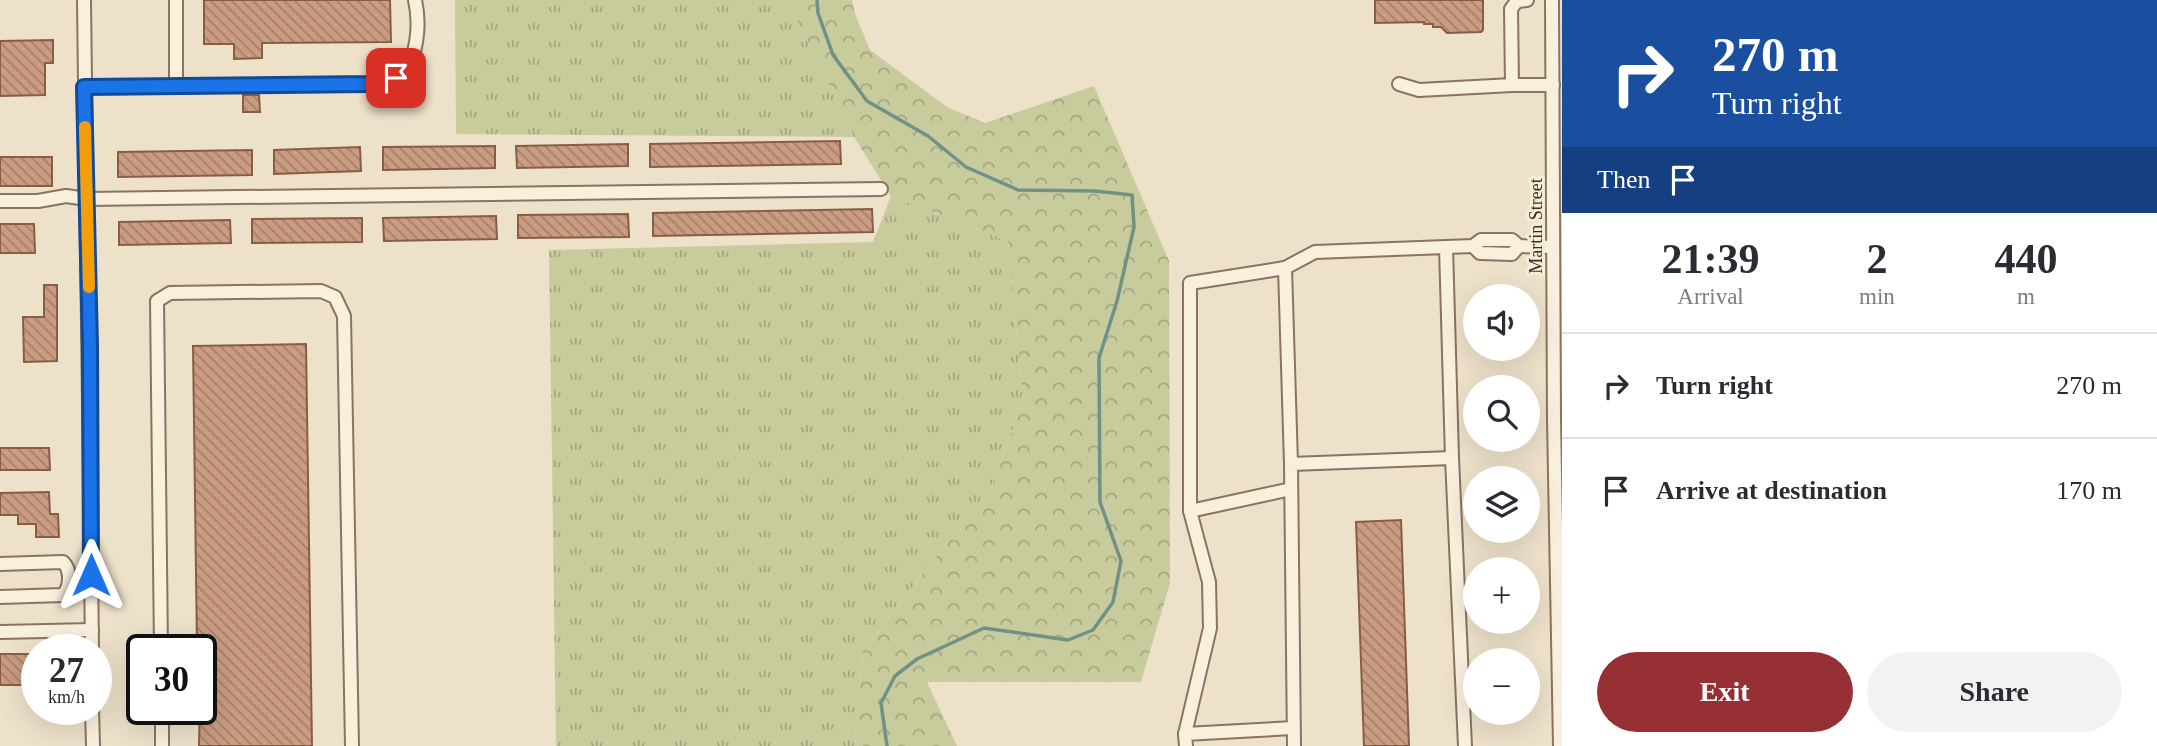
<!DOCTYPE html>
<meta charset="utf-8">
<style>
body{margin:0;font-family:"Times New Roman",serif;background:#f2f2f3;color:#2b2b33;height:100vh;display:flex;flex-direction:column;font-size:26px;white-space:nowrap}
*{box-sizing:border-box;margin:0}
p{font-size:23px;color:#7c7c81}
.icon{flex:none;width:38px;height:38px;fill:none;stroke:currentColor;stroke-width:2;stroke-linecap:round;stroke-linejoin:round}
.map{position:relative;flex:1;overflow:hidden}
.panel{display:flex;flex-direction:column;background:#fff;width:595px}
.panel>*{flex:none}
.hud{background:#1a4fa0;color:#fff;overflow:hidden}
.buttons{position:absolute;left:1463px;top:284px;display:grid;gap:14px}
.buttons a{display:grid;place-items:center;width:77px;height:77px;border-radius:50%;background:#fff;box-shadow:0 7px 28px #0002;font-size:35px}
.speed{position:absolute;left:21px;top:634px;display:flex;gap:14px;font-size:35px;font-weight:700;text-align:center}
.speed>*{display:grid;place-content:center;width:91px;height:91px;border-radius:50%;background:#fff;box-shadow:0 7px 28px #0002;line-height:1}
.speed small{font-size:18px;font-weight:400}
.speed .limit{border:4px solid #111;border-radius:10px;background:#fff;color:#111}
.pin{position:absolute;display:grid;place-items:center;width:60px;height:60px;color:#fff;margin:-30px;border-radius:14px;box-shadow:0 4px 10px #0006}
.me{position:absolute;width:77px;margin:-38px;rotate:0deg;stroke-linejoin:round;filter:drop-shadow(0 0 5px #0008)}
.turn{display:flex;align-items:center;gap:24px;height:147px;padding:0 35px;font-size:32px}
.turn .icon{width:91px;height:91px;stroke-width:2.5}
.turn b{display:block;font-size:49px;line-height:60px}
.then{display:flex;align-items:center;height:66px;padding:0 35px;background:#0003;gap:14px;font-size:26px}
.eta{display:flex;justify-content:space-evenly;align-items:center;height:119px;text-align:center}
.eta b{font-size:42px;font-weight:700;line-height:49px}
.button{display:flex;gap:14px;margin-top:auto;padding:14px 35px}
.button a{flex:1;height:80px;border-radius:42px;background:#973035;color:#fff;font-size:28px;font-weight:700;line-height:80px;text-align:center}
.button a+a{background:#f2f2f3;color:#2b2b33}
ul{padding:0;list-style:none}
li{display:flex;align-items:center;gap:21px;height:105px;padding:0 35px;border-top:2px solid #e1e1e2}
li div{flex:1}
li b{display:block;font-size:26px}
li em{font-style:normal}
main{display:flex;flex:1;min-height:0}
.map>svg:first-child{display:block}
.grass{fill:url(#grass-tufts)}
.forest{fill:url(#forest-crowns)}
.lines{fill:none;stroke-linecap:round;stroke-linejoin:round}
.stream{stroke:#719187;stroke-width:3.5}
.building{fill:url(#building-back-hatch);stroke:#885d45;stroke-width:2}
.minor-casing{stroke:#8a745e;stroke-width:16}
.minor{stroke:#f8efdd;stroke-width:12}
.route-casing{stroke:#114b97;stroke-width:18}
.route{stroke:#1a73e8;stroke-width:12}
.slow{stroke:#f59e0b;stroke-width:12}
.labels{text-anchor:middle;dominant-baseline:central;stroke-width:6;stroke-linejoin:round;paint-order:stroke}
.street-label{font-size:18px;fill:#3b2d21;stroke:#f5ecd9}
</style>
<main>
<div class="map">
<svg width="1562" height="746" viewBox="0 0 1562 746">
<defs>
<pattern id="grass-tufts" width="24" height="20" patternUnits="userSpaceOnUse" patternTransform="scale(1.75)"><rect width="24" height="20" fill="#c8cc9d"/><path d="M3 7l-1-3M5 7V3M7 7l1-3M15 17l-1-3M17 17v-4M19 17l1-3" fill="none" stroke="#a4a680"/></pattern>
<pattern id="forest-crowns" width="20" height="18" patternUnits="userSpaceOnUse" patternTransform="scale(1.75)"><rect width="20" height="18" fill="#c8cc9d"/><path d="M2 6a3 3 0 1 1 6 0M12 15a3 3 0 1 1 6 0" fill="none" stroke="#a4a680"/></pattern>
<pattern id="building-back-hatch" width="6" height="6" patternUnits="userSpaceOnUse" patternTransform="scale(1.75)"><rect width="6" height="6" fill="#ca9c81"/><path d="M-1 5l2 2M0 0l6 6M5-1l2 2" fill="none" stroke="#a58069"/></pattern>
</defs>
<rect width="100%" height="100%" fill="#eee1ca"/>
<g class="grass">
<path d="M 455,0 L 787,0 L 854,137 L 456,134 Z"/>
<path d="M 891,196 L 1008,241 L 1023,402 L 991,487 L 863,650 L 854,746 L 556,746 L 549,250 L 873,242 Z"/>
</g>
<path class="forest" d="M 787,0 L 852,0 L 855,14 L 870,50 L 947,107 L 985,123 L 1094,86 L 1169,261 L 1170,583 L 1141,682 L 927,682 L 957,746 L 854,746 L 863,650 L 991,487 L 1023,402 L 1008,241 L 891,196 L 854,137 Z"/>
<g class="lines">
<path class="stream" d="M 817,0 L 818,13 L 833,55 L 867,101 L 928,136 L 966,167 L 1018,190 L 1095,191 L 1132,195 L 1134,227 L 1117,301 L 1099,358 L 1100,502 L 1121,561 L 1113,602 L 1093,630 L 1068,640 L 984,628 L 917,659 L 895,676 L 881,703 L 887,746"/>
</g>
<g class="building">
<path d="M 204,0 L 390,0 L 391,42 L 262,43 L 262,58 L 234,59 L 234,44 L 204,44 Z"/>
<path d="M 1375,0 L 1483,0 L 1483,30 L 1481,32 L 1447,33 L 1441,27 L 1433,27 L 1433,24 L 1424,24 L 1424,22 L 1375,23 Z"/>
<path d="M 53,40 L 53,63 L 45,63 L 45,95 L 0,96 L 0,41 Z"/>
<path d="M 243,95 L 259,95 L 260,112 L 243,112 Z"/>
<path d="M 840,141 L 841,164 L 650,167 L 650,144 Z"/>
<path d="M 628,144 L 628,166 L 517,168 L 516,146 Z"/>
<path d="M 495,146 L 495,168 L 383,170 L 383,147 Z"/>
<path d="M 360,147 L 361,171 L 274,174 L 274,150 Z"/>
<path d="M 252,150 L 252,175 L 118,177 L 118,152 Z"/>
<rect x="0" y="157" width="52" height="29"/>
<path d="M 872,209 L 873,232 L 653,236 L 653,213 Z"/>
<path d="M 628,214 L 629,237 L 518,238 L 518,215 Z"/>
<path d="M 496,216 L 497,239 L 384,241 L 383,218 Z"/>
<path d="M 362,218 L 362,242 L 252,243 L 252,219 Z"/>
<path d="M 230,220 L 231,243 L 119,245 L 119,222 Z"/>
<path d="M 0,224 L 34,224 L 35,253 L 0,253 Z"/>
<path d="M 44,285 L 57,285 L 57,361 L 24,362 L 23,317 L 44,317 Z"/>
<path d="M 306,344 L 312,746 L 199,746 L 201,649 L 197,649 L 193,346 Z"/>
<path d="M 0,448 L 49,448 L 50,470 L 0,470 Z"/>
<path d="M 49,492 L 50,514 L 58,514 L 59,537 L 36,537 L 36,524 L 18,524 L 18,515 L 0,515 L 0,493 Z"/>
<path d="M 1401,520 L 1409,746 L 1364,746 L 1356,522 Z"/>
<rect x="0" y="654" width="37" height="31"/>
</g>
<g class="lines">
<defs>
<g id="minor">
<path d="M 84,0 L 92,649"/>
<path d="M 176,0 L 176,86"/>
<path d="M 1552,0 L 1554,419 L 1560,746"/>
<path d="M 1399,84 L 1419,90 L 1512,85 L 1511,9 L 1517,1 L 1527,0"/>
<path d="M 1512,85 L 1553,85"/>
<path d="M 84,87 L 370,84 C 378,82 390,81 397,77 C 419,62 420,23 415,0"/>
<path d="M 0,201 L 38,201 L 66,196 L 87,199 L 881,189"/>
<path d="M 1473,246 L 1480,253 L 1512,254 L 1519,246"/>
<path d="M 1446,247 L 1473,246 L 1481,240 L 1512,240 L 1519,246 L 1553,247"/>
<path d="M 1285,268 L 1315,252 L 1446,247 L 1452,458"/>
<path d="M 1291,464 L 1285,268 L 1190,283 L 1190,511 L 1291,489"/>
<path d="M 0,564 L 63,562 C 71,570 71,586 63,595 L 0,597"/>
<path d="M 0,632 L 92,630"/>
<path d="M 161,649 L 157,301 L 170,293 L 321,291 L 335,297 L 344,316 L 352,746"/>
<path d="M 92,709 L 93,746"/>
<path d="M 162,709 L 162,746"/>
<path d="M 1185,734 L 1210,628 L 1209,582 L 1190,511"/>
<path d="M 1186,746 L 1185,734 L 1293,728"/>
<path d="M 1294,746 L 1291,464 L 1452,458 L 1465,746"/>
</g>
</defs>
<use href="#minor" class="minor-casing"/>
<use href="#minor" class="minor"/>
</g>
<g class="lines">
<defs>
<path id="route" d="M 91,575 L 90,346 L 84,87 L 370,84 L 396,78"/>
</defs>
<use href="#route" class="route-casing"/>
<use href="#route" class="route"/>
<path class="slow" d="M 85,127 L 89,287"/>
</g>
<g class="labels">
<g class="street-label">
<text transform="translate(1536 226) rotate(-90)">Martin Street</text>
</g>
</g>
</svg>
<div class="buttons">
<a><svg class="icon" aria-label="sound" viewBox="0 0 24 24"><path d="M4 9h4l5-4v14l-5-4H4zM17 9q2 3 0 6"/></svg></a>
<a><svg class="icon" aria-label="search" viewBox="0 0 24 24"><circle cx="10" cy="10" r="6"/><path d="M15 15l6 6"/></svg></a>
<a><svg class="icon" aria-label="layers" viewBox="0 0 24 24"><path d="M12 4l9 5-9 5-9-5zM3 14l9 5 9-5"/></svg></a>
<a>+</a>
<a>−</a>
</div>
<div class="speed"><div>27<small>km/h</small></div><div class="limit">30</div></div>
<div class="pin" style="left:396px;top:78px;background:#d93025"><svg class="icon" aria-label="arrive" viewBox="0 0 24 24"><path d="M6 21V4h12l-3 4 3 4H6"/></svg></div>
<svg class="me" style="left:91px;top:575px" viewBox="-20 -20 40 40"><path d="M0-17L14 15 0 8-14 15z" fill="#1a73e8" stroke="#fff" stroke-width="4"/></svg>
</div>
<section class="panel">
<div class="hud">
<div class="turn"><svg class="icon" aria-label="right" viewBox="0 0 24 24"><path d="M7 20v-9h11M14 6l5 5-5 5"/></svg><div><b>270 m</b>Turn right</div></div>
<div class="then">Then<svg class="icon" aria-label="arrive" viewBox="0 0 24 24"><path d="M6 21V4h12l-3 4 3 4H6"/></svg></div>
</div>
<div class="eta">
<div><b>21:39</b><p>Arrival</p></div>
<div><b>2</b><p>min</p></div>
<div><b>440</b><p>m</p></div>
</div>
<ul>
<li><svg class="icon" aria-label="right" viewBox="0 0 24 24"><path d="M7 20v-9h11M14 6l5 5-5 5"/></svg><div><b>Turn right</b></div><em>270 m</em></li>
<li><svg class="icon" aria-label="arrive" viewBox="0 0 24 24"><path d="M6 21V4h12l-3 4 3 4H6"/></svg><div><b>Arrive at destination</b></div><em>170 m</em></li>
</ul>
<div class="button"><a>Exit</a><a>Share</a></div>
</section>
</main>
